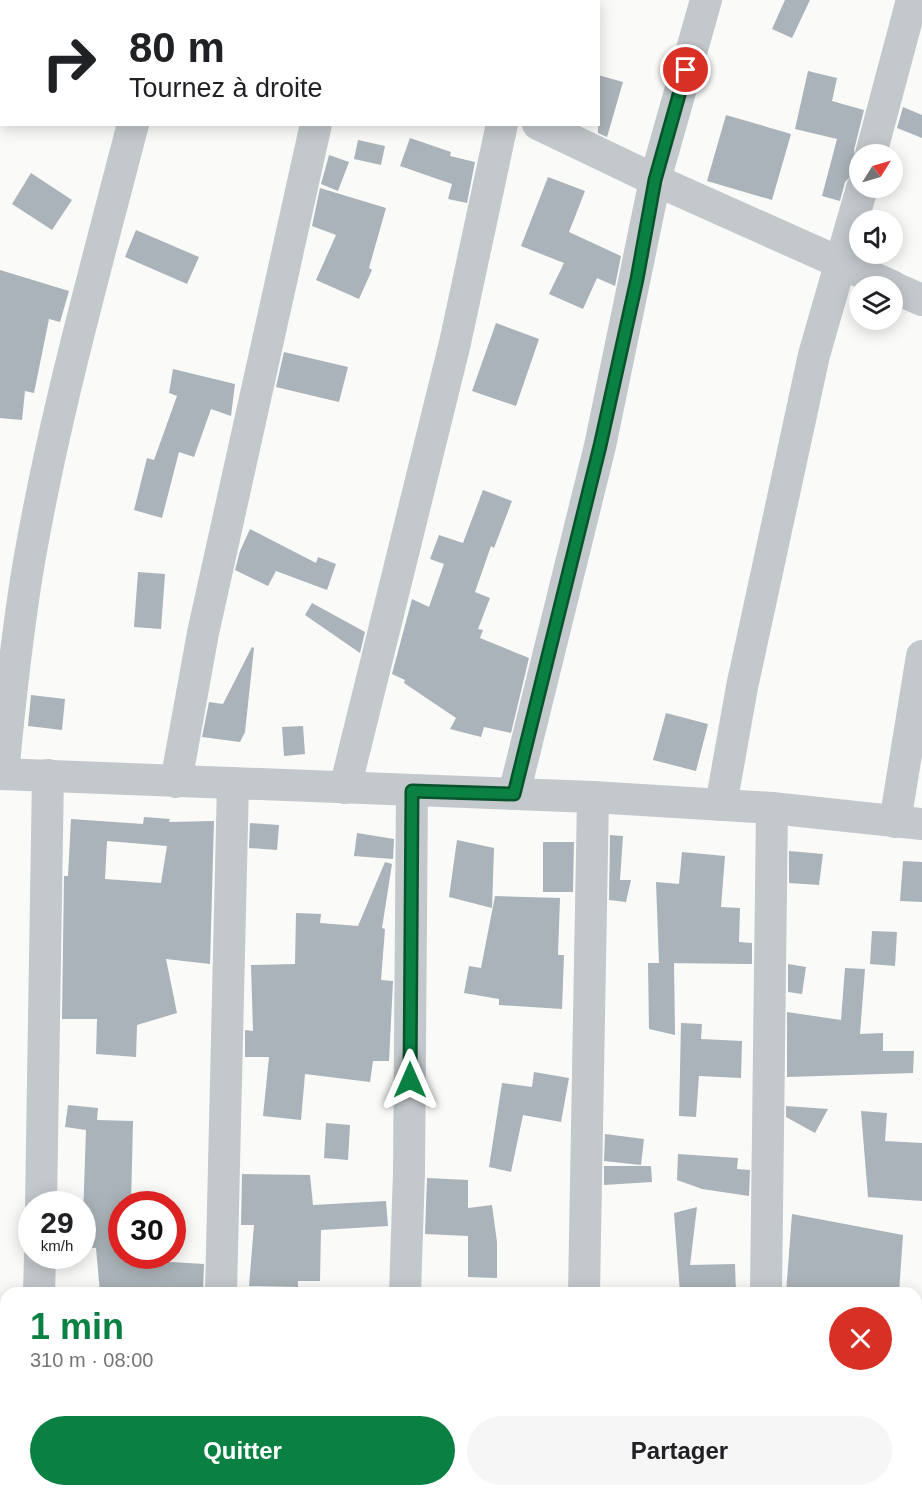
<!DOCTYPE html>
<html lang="fr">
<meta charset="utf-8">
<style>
body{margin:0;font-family:Helvetica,sans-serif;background:#f6f6f6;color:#202124;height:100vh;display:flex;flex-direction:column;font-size:22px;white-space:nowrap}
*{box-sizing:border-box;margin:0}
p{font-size:20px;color:#757577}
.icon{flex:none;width:33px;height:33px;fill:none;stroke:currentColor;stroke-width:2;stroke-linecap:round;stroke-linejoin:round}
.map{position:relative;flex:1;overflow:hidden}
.side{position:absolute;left:0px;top:1287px;width:922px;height:210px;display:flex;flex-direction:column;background:#fff;border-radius:18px 18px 0 0;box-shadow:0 3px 15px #0003}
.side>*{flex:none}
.banner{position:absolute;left:0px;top:0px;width:600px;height:126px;box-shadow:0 3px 15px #0003;background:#fff;color:#202124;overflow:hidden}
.needle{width:39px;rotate:53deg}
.controls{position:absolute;left:849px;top:144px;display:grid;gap:12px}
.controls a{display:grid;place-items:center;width:54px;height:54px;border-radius:50%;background:#fff;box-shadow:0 3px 15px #0003;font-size:30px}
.speed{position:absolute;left:18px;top:1191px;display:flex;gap:12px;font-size:30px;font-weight:700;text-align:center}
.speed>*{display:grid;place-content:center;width:78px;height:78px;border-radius:50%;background:#fff;box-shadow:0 3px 15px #0003;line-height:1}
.speed small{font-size:15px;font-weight:400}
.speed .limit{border:9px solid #d22;background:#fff;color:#111}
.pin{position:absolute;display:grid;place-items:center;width:51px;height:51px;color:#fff;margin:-26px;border:3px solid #fff;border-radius:50%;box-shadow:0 2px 6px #0007}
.me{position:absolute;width:66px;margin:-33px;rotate:0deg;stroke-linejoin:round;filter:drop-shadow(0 0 4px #0008)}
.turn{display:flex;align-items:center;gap:21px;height:126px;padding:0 30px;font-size:27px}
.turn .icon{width:78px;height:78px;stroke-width:2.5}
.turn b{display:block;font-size:42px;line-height:51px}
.round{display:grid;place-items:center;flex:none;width:63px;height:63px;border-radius:32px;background:#f6f6f6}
.overview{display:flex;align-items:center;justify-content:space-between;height:102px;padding:0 30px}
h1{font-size:36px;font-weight:700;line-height:45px;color:#0b8043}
.cta{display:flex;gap:12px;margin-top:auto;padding:12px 30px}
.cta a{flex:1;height:69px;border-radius:36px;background:#0b8043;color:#fff;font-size:24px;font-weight:700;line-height:69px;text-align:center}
.cta a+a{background:#f6f6f6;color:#202124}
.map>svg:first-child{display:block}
.building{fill:#aab3b9;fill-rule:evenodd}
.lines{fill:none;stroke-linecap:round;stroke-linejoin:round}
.minor{stroke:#c3c8cc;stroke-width:32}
.route-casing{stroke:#07532c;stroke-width:15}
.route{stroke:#0b8043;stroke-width:10}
</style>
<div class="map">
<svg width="922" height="1497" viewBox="0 0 922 1497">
<rect width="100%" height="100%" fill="#fafaf8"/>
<g class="building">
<path d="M 785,0 L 810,0 L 792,38 L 772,29 Z"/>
<path d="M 808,71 L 837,78 L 832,101 L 864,110 L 854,150 L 857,165 L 855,172 L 845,182 L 840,201 L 822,196 L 837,139 L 795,129 Z"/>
<path d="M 598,75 L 623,82 L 607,137 L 598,133 Z"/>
<path d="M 903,107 L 922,115 L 922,138 L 897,128 Z"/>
<path d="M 726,115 L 791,134 L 772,200 L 707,181 Z"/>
<path d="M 410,138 L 451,152 L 450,156 L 475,162 L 467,203 L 448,199 L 452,184 L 400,166 Z"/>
<path d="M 358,140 L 385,146 L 381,165 L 354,159 Z"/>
<path d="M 329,155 L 349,162 L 338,191 L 321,184 Z"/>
<path d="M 31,173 L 72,200 L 52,230 L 12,204 Z"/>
<path d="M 548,177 L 585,191 L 569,232 L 621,256 L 615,286 L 597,278 L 583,309 L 549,294 L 564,263 L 521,246 Z"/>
<path d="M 320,188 L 386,208 L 369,268 L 372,270 L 359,299 L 316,280 L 336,235 L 312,226 Z"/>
<path d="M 136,230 L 199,257 L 187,284 L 125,257 Z"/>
<path d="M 0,270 L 69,291 L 60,322 L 49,319 L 34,393 L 25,391 L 22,420 L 0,418 Z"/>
<path d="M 496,323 L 539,339 L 516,406 L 472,391 Z"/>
<path d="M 284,352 L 348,367 L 339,402 L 276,387 Z"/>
<path d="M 173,369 L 235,384 L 231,416 L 211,409 L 194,457 L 179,452 L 162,518 L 134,510 L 147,458 L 154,460 L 177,396 L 169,393 Z"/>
<path d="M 483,490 L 512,501 L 494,548 L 491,546 L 475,592 L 490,598 L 478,629 L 483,630 L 480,638 L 529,658 L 511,733 L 484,727 L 481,737 L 450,729 L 456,718 L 404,683 L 405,680 L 392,674 L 412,599 L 429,607 L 444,564 L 430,559 L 439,535 L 463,543 Z"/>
<path d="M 250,529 L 316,563 L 318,557 L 336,564 L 327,590 L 276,571 L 268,586 L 235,570 L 240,551 Z"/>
<path d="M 138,572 L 165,574 L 161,629 L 134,627 Z"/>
<path d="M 312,603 L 365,632 L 360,653 L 305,615 Z"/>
<path d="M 252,647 L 254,648 L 245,732 L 240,742 L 202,737 L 209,702 L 223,704 Z"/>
<path d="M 31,695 L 65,699 L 62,730 L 28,726 Z"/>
<path d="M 666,713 L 708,724 L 696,771 L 653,760 Z"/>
<path d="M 303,726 L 305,754 L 284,756 L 282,727 Z"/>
<path d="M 144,817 L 170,819 L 169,822 L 214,821 L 210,964 L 166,959 L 177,1013 L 137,1025 L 136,1057 L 96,1054 L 97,1019 L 62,1019 L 64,876 L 68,876 L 71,819 L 143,824 ZM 107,841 L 167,846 L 161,883 L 105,879 Z"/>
<path d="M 250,823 L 279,825 L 277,850 L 249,848 Z"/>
<path d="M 357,833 L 394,839 L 393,859 L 354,856 Z"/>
<path d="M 610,835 L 623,836 L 620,880 L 631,880 L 626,902 L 609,900 Z"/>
<path d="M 457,840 L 494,848 L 492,908 L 449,897 Z"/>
<path d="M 543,842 L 574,842 L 573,892 L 543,892 Z"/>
<path d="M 789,851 L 823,854 L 819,885 L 789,883 Z"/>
<path d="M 682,852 L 725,856 L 721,907 L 740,908 L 739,942 L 752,943 L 752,964 L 659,963 L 656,882 L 679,884 Z"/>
<path d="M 903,861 L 922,862 L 922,902 L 900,901 Z"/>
<path d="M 385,862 L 392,864 L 382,928 L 385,929 L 381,980 L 393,981 L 389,1061 L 373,1061 L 370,1082 L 305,1074 L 301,1120 L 263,1116 L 269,1057 L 245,1057 L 245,1030 L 253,1031 L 251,965 L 295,964 L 296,913 L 321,914 L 320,923 L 358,926 Z"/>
<path d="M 495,896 L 560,898 L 558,955 L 564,955 L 562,1009 L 499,1005 L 499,999 L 464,993 L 469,966 L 481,968 Z"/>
<path d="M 872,931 L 897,932 L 895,966 L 870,964 Z"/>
<path d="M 648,963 L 674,963 L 675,1035 L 649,1029 Z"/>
<path d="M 788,964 L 806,967 L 802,994 L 788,992 Z"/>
<path d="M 845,968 L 865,969 L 860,1034 L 883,1033 L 883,1051 L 914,1051 L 913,1073 L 787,1077 L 787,1012 L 841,1020 Z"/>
<path d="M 681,1023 L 702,1024 L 701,1039 L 742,1041 L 741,1078 L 699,1076 L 696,1117 L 679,1116 Z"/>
<path d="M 534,1072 L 569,1078 L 561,1122 L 523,1115 L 511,1172 L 489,1167 L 502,1083 L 532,1087 Z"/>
<path d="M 68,1105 L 98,1108 L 97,1120 L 133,1121 L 131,1204 L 122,1204 L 122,1259 L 204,1264 L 203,1293 L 100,1293 L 96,1248 L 82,1247 L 86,1130 L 65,1127 Z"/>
<path d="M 786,1106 L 828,1109 L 815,1133 L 786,1117 Z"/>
<path d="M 861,1111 L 887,1113 L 885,1141 L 922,1143 L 922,1201 L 868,1197 Z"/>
<path d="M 326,1123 L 350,1125 L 348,1160 L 324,1158 Z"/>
<path d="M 605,1134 L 644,1139 L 641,1165 L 604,1161 Z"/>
<path d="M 678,1154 L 738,1158 L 737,1169 L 750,1170 L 749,1196 L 702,1189 L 677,1180 Z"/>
<path d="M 604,1166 L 651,1166 L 652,1182 L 604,1185 Z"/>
<path d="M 242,1174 L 310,1175 L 313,1205 L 386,1201 L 388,1226 L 321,1230 L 320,1281 L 298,1281 L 298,1287 L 249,1286 L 254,1225 L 241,1225 Z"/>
<path d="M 427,1178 L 468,1180 L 468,1208 L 492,1205 L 497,1242 L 497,1278 L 468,1277 L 468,1236 L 425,1234 Z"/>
<path d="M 697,1207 L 690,1265 L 735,1264 L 736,1293 L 680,1293 L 674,1213 Z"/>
<path d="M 792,1214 L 903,1235 L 899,1293 L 786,1293 Z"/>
</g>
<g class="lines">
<g class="minor">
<path d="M 263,0 L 267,2"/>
<path d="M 156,2 L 157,0"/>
<path d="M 341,2 L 341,0"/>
<path d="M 525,2 L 525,0"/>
<path d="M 538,124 L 655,180 L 892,286"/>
<path d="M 871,154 L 912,0"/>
<path d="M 892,287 L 922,300"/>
<path d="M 0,774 L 593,797 L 772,808 L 922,824"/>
<path d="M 3,774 C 9,709 16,645 26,580 C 51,427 94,275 133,124"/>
<path d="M 176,782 L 203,633 L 316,124"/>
<path d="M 345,788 L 455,343 L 502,124"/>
<path d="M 514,794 L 600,446 L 655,180 L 706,0"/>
<path d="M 721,805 L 742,687 L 814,355 L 862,188"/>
<path d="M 895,822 L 922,656"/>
<path d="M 41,1204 L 48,775"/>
<path d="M 39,1293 L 40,1256"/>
<path d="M 221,1293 L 233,783"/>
<path d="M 405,1293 L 409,1172 L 412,791"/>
<path d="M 584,1293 L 593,797"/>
<path d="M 766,1293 L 772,808"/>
<path d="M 0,1428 L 6,1428"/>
<path d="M 916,1452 L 922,1452"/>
<path d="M 32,1497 L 33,1491"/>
<path d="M 216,1497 L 216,1491"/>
<path d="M 395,1497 L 395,1491"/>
<path d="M 580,1497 L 580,1491"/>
<path d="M 761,1497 L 762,1491"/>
</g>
</g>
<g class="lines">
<defs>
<path id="route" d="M 410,1080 L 412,791 L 514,794 L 600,446 L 637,279 L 655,180 L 686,70"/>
</defs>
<use href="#route" class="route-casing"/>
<use href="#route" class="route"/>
</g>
</svg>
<div class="controls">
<a><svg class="needle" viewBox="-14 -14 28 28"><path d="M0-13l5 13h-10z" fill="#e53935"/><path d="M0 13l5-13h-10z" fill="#757577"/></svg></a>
<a><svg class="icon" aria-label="sound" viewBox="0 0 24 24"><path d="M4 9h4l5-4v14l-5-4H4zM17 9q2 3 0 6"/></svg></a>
<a><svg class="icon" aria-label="layers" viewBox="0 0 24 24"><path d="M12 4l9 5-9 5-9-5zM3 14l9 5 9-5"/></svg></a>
</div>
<div class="speed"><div>29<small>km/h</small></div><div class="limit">30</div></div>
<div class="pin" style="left:686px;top:70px;background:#d93025"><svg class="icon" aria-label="arrive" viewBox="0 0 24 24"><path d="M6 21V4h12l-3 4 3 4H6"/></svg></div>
<svg class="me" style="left:410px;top:1080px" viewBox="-20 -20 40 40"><path d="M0-17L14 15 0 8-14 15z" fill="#0b8043" stroke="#fff" stroke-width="4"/></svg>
<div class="banner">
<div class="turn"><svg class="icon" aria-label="right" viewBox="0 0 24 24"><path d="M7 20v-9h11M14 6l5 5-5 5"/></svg><div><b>80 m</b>Tournez à droite</div></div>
</div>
<section class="side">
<div class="overview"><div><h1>1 min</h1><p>310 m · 08:00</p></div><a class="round" style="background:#d93025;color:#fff"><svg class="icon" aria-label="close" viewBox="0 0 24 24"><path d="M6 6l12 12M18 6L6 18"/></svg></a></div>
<div class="cta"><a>Quitter</a><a>Partager</a></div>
</section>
</div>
